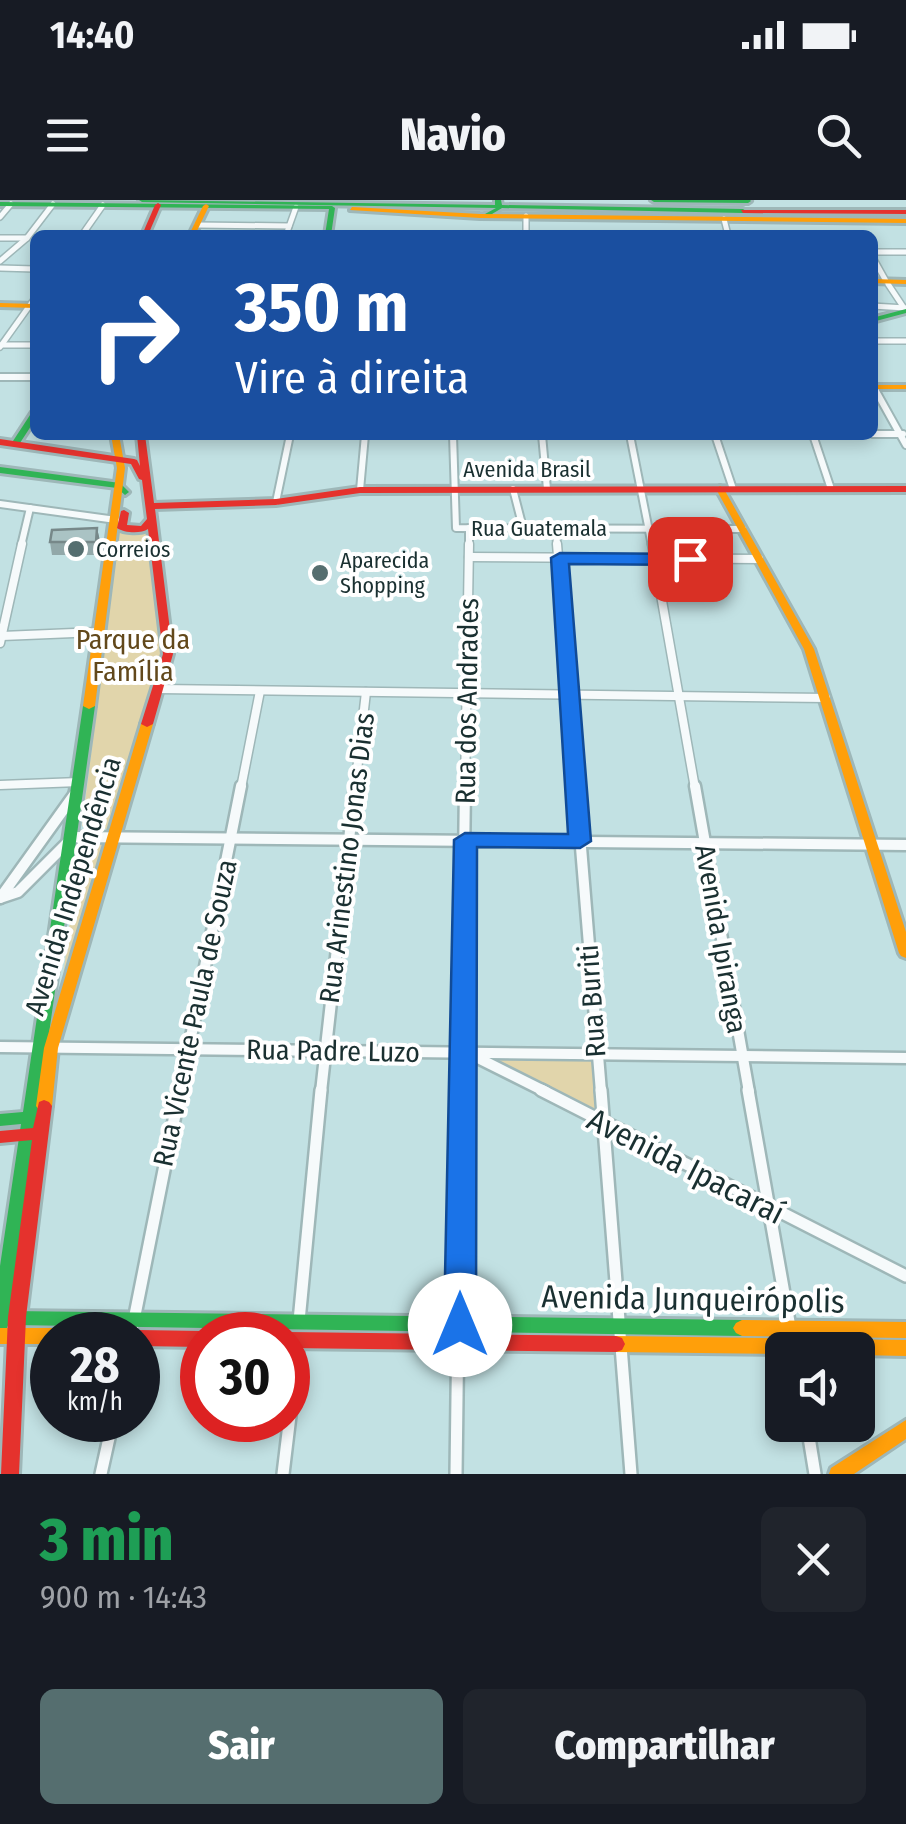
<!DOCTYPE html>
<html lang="pt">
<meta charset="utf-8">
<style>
body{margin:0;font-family:"Fira Sans Condensed",sans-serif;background:#20242c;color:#f1f3f6;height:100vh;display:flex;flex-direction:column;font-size:38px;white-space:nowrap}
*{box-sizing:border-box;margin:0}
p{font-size:32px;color:#9ea1a6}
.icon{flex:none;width:55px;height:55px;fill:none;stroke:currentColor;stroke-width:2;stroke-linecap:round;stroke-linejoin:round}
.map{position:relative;height:1274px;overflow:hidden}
.side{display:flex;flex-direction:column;background:#171b24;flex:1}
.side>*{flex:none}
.hud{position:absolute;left:30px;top:30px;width:848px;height:210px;border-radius:15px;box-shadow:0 5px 15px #0003;background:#1a4fa0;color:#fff;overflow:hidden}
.buttons{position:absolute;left:765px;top:1132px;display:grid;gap:20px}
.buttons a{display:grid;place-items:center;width:110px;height:110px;border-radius:15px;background:#171b24;box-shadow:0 5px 15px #0003;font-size:50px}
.speed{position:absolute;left:30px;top:1112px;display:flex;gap:20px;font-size:50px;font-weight:700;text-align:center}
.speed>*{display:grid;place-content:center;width:130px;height:130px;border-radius:50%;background:#171b24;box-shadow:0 5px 15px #0003;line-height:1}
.speed small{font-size:25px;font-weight:400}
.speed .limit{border:15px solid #d22;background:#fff;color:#111}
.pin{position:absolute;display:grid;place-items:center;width:85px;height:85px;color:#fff;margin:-42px;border-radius:20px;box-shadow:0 5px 15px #0006}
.me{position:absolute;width:110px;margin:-55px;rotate:0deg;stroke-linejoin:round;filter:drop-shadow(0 0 8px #0008)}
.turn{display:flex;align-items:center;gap:35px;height:210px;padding:0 40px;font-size:45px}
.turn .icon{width:130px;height:130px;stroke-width:2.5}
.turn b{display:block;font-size:70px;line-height:85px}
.round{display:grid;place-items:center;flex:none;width:105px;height:105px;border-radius:15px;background:#20242c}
.head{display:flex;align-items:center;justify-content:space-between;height:170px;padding:0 40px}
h1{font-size:60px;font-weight:800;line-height:75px;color:#1e9e55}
.button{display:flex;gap:20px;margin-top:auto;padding:20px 40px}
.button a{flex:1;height:115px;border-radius:15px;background:#556e6f;color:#fff;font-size:40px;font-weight:800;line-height:115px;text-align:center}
.button a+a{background:#20242c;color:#f1f3f6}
.status{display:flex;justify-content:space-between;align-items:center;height:70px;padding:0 50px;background:#171b24;direction:ltr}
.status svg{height:28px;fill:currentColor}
header{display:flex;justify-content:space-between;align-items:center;height:130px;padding:0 40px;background:#171b24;font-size:45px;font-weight:800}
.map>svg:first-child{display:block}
.green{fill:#e1d5ab}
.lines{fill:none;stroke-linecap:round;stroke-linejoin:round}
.street-far4-casing{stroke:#9eb7b8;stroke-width:8}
.street-far3-casing{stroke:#9eb7b8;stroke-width:10}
.street-far2-casing{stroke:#9eb7b8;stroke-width:11}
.street-far1-casing{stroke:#9eb7b8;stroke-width:15}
.street-casing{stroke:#9eb7b8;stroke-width:16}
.fast-casing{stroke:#9eb7b8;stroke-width:6}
.slow-casing{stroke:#9eb7b8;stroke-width:6}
.jam-casing{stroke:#9eb7b8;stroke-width:6}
.street-far4{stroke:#f6fafb;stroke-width:5}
.street-far3{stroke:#f6fafb;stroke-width:6}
.street-far2{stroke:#f6fafb;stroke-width:8}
.street-far1{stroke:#f6fafb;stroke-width:10}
.street{stroke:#f6fafb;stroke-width:11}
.fast{fill:#30b455;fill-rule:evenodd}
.slow{fill:#ff9f0a;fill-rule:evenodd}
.jam{fill:#e5322d;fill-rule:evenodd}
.wall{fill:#92a8a9}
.shaded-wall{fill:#778889}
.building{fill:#aac3c4;stroke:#778889;stroke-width:2.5}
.route{fill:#1a73e8;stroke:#114b97;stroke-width:2.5}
.poi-dot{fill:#556e6f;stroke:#fff;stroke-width:4}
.labels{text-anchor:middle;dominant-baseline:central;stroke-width:8;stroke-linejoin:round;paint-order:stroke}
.far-street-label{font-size:22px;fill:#1a3031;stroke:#fff}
.far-poi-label{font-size:22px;fill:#1a3031;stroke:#fff;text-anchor:start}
.park-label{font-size:28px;fill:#62481b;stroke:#fff}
.street-label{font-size:28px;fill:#1a3031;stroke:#fff}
.near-street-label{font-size:32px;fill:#1a3031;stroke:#fff}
</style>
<div class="status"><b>14:40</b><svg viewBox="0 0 49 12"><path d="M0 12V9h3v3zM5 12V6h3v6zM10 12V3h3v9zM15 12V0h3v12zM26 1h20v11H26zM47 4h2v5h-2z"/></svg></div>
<header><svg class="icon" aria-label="menu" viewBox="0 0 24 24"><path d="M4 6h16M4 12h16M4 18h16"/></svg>Navio<svg class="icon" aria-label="search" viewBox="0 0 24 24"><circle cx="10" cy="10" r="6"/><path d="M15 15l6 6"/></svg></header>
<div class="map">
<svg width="906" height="1274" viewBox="0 0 906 1274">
<rect width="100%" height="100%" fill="#c2e1e3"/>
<g class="green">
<path d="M 150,329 L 164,454 L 111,628 L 97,630 L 82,626 L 119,332 L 134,334 Z"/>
<path d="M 89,642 L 106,644 L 62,785 L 79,648 Z"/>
<path d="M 486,859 L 593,859 L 597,912 L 595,913 Z"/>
</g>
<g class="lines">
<defs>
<g id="street-far4">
<path d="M 526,16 L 526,35"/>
<path d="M 0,17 L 11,4"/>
<path d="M 724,19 L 728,35"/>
<path d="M 197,25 L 289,26"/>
<path d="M 82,35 L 103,5"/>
<path d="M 286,35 L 296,7"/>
<path d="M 0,38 L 27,38"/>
<path d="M 872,52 L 906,52"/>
<path d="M 872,56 L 886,81"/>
<path d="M 0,61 L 27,38 L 53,4"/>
<path d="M 0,68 L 35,69"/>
<path d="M 888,84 L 904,108"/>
<path d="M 872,106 L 906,108"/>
<path d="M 872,141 L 906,141"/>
<path d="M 0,145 L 35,145"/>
<path d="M 0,147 L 35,98"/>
</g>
<g id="street-far3">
<path d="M 0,177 L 35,177"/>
<path d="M 872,184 L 906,245"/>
<path d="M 872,234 L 903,234"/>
<path d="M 453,235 L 456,328 L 743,329"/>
<path d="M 542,235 L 547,289"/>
<path d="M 630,235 L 652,346"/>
<path d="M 715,235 L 733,289"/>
<path d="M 813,235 L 831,289"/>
<path d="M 513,289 L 523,328"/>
<path d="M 360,290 L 365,235"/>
<path d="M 276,302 L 290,235"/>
<path d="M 0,304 L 116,320"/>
<path d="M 556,329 L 557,346"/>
<path d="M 21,346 L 30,308"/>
<path d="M 469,346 L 469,328"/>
</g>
<g id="street-far2">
<path d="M 557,344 L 577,588"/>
<path d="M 652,344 L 695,588"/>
<path d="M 469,357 L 759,359"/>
<path d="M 2,436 L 98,432"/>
<path d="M 0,443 L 22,344"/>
<path d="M 160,489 L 826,498"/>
<path d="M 0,585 L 79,582"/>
<path d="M 241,588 L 260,491"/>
<path d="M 355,588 L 366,492"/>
<path d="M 465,588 L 469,344"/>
</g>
<g id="street-far1">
<path d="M 576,586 L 601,892"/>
<path d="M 695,586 L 749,892"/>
<path d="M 0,698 L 18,692 L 73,637 L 906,645"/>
<path d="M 0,698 L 74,595"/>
<path d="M 0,847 L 906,858"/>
<path d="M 472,855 L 546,892"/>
<path d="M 180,892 L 241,586"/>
<path d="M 321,892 L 355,586"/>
<path d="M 461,892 L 465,586"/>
</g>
<g id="street">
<path d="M 541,890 L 906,1076"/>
<path d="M 601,890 L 631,1274"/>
<path d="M 748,890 L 794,1150"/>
<path d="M 299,1121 L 321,890"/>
<path d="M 131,1135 L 180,890"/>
<path d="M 807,1225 L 815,1274"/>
<path d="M 101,1274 L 113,1220"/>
<path d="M 283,1274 L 299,1141"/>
<path d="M 456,1274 L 461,890"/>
</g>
<g id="fast">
<path d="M 139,0 L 495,5 L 495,0 L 501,0 L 502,5 L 743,9 L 746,11 L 743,13 L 502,8 L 487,17 L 485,14 L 496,8 L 142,2 Z"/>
<path d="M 651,0 L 750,0 L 751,1 L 748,3 L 654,2 Z"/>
<path d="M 0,2 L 332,6 L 335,8 L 331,35 L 325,35 L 329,9 L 0,6 Z"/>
<path d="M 906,109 L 906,113 L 872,122 L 872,118 Z"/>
<path d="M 32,212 L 35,212 L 35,220 L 18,246 L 12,246 L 11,244 Z"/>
<path d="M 0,267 L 120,283 L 129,292 L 125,295 L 117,288 L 0,273 Z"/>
<path d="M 89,503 L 95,506 L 38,912 L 42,913 L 45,917 L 42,921 L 37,923 L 11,1111 L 742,1120 L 748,1123 L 751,1128 L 748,1133 L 742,1136 L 14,1125 L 9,1123 L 6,1130 L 0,1133 L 0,1066 L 21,924 L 0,926 L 0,914 L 23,912 L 83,506 Z"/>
</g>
<g id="slow">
<path d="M 206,4 L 209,6 L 195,35 L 189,35 L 203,6 Z"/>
<path d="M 352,7 L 480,14 L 906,19 L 906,23 L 480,18 L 350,10 Z"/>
<path d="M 872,79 L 906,80 L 906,84 L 872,83 Z"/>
<path d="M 0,103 L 35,104 L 35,108 L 0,107 Z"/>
<rect x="872" y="185" width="34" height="4"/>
<path d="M 111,235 L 119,235 L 125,268 L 95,506 L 89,509 L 83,506 L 117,268 Z"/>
<path d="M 720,286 L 724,289 L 814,449 L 906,732 L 906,758 L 901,756 L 899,753 L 804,449 L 716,289 Z"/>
<path d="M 147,521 L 153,524 L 58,848 L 52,906 L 49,910 L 44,912 L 39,910 L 36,906 L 44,848 L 141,524 Z"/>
<path d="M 742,1120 L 906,1122 L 906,1138 L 742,1136 L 736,1133 L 733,1128 L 736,1123 Z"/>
<path d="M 0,1128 L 52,1128 L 58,1131 L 60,1135 L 52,1135 L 52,1144 L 0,1144 Z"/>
<path d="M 616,1136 L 906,1140 L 906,1156 L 858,1155 L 858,1150 L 782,1150 L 782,1154 L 616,1152 L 610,1150 L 607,1144 L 610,1138 Z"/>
<path d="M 906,1220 L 906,1239 L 854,1274 L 829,1274 L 831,1268 Z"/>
</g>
<g id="jam">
<path d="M 158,3 L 161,5 L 148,35 L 142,35 L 155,5 Z"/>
<path d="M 741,10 L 906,10 L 906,14 L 743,13 Z"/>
<path d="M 137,235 L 145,235 L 154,303 L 276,299 L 360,287 L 906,286 L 906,292 L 360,293 L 276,305 L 155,309 L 173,454 L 153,524 L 147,527 L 141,524 L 163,454 L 148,329 C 141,334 124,333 117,328 L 121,311 L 124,310 L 129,313 L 127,325 L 141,326 L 147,319 L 142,280 L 139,279 L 131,264 L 0,245 L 0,239 L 134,259 L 137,260 L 140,266 Z"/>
<path d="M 44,900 L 49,902 L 52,906 L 26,1117 L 19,1274 L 1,1274 L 8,1117 L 32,940 L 0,943 L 0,931 L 33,928 L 39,902 Z"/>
<path d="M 138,1130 L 202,1131 L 209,1135 L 202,1135 L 202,1147 L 138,1146 L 138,1135 L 131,1135 Z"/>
<path d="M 288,1132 L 616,1136 L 622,1138 L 625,1144 L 622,1150 L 616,1152 L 288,1148 L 288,1135 L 282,1135 Z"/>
</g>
</defs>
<use href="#street-far4" class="street-far4-casing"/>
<use href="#street-far3" class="street-far3-casing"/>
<use href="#street-far2" class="street-far2-casing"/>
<use href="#street-far1" class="street-far1-casing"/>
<use href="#street" class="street-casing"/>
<use href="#fast" class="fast-casing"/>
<use href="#slow" class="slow-casing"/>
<use href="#jam" class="jam-casing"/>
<use href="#street-far4" class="street-far4"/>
<use href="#street-far3" class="street-far3"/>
<use href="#street-far2" class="street-far2"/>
<use href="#street-far1" class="street-far1"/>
<use href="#street" class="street"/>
<use href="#fast" class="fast"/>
<use href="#slow" class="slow"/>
<use href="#jam" class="jam"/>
</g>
<path class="wall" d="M 97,328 L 100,341 L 98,355 L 52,355 L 50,342 Z"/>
<path class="shaded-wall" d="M 97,328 L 100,341 L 98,355 L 96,342 Z"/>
<path class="building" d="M 97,328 L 96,342 L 50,342 L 52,330 Z"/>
<path class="route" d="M 560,353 L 690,354 L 699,359 L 690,365 L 569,364 L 591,641 L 580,648 L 477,647 L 476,1125 L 471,1135 L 460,1139 L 449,1135 L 444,1125 L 454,640 L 465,633 L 568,634 L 551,358 Z"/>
<g class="poi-dot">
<circle cx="76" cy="349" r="10"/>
<circle cx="320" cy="373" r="10"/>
</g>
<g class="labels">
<g class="far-street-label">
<text x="527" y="269">Avenida Brasil</text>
<text x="539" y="328">Rua Guatemala</text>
</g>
<g class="far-poi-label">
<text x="96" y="349">Correios</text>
<text x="340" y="360">Aparecida<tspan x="340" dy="25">Shopping</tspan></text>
</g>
<g class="park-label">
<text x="133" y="439">Parque da<tspan x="133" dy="32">Família</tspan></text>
</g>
<g class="street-label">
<text transform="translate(467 501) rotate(-89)">Rua dos Andrades</text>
<text transform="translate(347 658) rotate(-83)">Rua Arinestino Jonas Dias</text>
<text transform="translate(73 686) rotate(-73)">Avenida Independência</text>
<text transform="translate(721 739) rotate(80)">Avenida Ipiranga</text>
<text transform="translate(592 801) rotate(-94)">Rua Buriti</text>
<text transform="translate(195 813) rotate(-78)">Rua Vicente Paula de Souza</text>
<text transform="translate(333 851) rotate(1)">Rua Padre Luzo</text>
</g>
<g class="near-street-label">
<text transform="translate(686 966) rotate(27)">Avenida Ipacaraí</text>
<text transform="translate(693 1099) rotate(1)">Avenida Junqueirópolis</text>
</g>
</g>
</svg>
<div class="buttons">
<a><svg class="icon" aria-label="sound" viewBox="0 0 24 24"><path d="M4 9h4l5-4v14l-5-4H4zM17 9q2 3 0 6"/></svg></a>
</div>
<div class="speed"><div>28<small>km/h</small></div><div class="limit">30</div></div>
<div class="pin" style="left:690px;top:359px;background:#d93025"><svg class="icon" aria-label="arrive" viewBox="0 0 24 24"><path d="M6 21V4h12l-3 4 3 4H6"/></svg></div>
<svg class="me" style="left:460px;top:1125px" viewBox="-20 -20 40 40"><circle r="19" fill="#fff"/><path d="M0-13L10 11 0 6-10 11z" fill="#1a73e8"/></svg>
<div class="hud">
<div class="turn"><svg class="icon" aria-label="right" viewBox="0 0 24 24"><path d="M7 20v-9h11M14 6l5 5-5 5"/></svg><div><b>350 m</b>Vire à direita</div></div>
</div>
</div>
<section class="side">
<div class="head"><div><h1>3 min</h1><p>900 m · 14:43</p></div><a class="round"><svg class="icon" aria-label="close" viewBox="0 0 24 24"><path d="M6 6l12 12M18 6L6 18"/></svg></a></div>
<div class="button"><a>Sair</a><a>Compartilhar</a></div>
</section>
